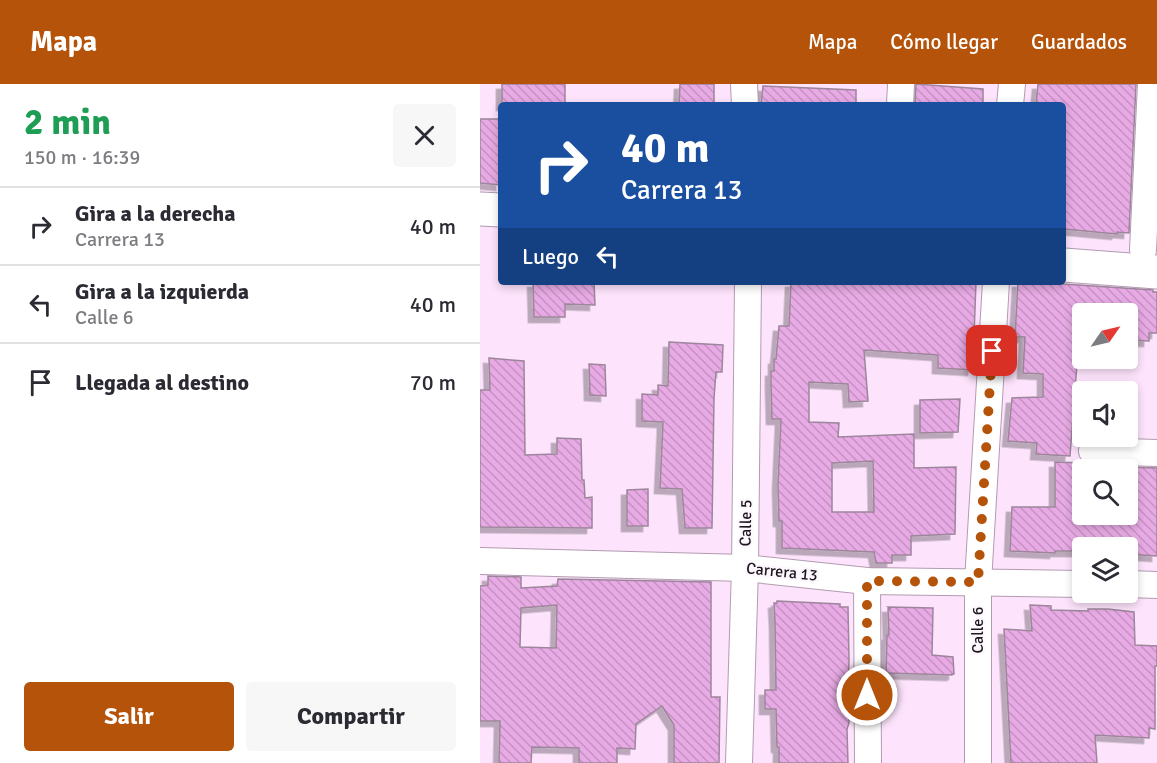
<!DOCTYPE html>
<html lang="es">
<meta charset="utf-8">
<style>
body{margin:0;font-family:Signika,sans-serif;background:#f7f7f7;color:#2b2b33;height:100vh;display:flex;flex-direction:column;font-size:22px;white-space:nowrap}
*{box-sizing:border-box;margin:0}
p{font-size:20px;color:#7c7c81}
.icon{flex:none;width:33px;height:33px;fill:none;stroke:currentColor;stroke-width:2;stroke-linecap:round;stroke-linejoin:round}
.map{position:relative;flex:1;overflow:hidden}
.drawer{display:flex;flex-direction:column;background:#fff;width:480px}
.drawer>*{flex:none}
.banner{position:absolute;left:18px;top:18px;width:568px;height:183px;border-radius:6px;box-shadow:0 3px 9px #0003;background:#1a4fa0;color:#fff;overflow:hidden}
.needle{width:39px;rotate:56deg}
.fabs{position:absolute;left:592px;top:219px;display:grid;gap:12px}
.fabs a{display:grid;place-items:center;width:66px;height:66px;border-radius:6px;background:#fff;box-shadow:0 3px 9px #0003;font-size:30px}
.pin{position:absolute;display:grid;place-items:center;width:51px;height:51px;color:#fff;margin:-26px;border-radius:12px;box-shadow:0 3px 9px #0006}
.me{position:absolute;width:66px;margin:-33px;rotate:0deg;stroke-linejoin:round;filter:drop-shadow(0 0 4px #0008)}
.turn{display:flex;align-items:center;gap:21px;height:126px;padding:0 24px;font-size:27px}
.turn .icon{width:78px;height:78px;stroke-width:2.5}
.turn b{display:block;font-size:42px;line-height:51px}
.then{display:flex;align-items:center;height:57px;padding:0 24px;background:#0003;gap:12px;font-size:22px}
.round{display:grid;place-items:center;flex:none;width:63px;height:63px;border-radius:6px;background:#f7f7f7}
.head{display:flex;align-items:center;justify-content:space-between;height:102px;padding:0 24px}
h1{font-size:36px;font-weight:700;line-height:45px;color:#1e9e55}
.button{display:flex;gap:12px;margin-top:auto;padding:12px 24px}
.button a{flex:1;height:69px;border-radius:6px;background:#b45309;color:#fff;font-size:24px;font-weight:700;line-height:69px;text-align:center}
.button a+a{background:#f7f7f7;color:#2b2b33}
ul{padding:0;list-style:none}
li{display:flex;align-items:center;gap:18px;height:78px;padding:0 24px;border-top:2px solid #e1e1e2}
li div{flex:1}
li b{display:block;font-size:22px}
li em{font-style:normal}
header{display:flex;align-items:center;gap:36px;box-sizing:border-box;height:84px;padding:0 30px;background:#b45309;color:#fff}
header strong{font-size:28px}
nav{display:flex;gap:33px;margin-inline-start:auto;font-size:21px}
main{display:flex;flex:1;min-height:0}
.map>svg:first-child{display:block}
.building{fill:url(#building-back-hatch);stroke:#9d869b;stroke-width:1.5;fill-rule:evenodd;filter:url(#shadow)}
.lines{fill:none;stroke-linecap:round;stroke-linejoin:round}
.street-casing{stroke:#b29bb1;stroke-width:28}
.secondary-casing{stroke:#b29bb1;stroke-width:35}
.street{stroke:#fff;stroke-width:26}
.secondary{stroke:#fff;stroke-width:33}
.route{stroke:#b45309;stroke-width:10;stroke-dasharray:0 18}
.labels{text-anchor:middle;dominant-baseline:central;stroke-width:5;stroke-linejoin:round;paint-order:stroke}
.street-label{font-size:16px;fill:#1e161e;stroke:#fdf8fd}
</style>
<header>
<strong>Mapa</strong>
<nav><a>Mapa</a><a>Cómo llegar</a><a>Guardados</a></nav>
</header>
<main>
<section class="drawer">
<div class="head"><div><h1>2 min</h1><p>150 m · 16:39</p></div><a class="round"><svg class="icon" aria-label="close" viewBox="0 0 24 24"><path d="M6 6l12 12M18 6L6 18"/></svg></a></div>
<ul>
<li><svg class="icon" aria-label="right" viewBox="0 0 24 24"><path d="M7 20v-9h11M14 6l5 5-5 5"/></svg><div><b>Gira a la derecha</b><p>Carrera 13</p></div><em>40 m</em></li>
<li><svg class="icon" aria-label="left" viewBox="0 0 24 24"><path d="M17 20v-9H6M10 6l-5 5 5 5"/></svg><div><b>Gira a la izquierda</b><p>Calle 6</p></div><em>40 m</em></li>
<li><svg class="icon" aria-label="arrive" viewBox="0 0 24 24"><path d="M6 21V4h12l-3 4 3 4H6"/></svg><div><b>Llegada al destino</b></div><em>70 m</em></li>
</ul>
<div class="button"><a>Salir</a><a>Compartir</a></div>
</section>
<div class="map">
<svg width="677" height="679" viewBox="0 0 677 679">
<defs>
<pattern id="building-back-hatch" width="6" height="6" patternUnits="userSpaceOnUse" patternTransform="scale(1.5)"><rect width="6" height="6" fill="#e7aae4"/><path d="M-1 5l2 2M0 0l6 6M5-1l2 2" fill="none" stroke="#c692c3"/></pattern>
<filter id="shadow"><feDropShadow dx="-5.5" dy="5.5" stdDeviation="0" flood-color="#0004"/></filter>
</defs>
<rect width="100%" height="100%" fill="#fde4fc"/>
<g class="building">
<rect x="22" y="0" width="63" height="21"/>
<path d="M 200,0 L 234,0 L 234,21 L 199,21 Z"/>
<path d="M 436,0 L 503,5 L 503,21 L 435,21 Z"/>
<path d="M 558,0 L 656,0 L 649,149 L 637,148 L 637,150 L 584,145 L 584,21 L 556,21 Z"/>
<path d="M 283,2 L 376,6 L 376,20 L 281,21 Z"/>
<path d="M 0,35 L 21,35 L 21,101 L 0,99 Z"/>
<path d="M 53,198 L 114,198 L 115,221 L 85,220 L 85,233 L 54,233 Z"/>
<path d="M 311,198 L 496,198 L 494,252 L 496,253 L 493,286 L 458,284 L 458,271 L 384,266 L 388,317 L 369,318 L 368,300 L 329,298 L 329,338 L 359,339 L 358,353 L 434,350 L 434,384 L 476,383 L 475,450 L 431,452 L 431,471 L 412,471 L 412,479 L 396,479 L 394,468 L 302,464 L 302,437 L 299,437 L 298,401 L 301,335 L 292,335 L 291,300 L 291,287 L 294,287 L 294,275 L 296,275 L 299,242 L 309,242 ZM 393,377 L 394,428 L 352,428 L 352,379 Z"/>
<path d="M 538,198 L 578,198 L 583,200 L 673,206 L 673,208 L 677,208 L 677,249 L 669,249 L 669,257 L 648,256 L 648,230 L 603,230 L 603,255 L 599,254 L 590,372 L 556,370 L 557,359 L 528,357 L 532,314 L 563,313 L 563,290 L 543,289 L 545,253 L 535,253 Z"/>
<path d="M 189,258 L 243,261 L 242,288 L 236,288 L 234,314 L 232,444 L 205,444 L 202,405 L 180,404 L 183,338 L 162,337 L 162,310 L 178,311 L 178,301 L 188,302 Z"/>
<path d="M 9,274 L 44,277 L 45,371 L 77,370 L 77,354 L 101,355 L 102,396 L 104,396 L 105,414 L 112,413 L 112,444 L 0,443 L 0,306 L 10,306 Z"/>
<path d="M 109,280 L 125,281 L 126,312 L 110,311 Z"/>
<path d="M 480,315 L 478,348 L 440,349 L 440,316 Z"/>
<path d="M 575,378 L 603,379 L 603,430 L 648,430 L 648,383 L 677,384 L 677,472 L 648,470 L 648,464 L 603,464 L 603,467 L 575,467 L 575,469 L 530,467 L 532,423 L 575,423 Z"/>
<path d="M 168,405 L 168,442 L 147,442 L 147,406 Z"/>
<path d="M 8,492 L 41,493 L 41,504 L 77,502 L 78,495 L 231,498 L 231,613 L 240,613 L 239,679 L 194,679 L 194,641 L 182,622 L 156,640 L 155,665 L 137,664 L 137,679 L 99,679 L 99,664 L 52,663 L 51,679 L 19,679 L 20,637 L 0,637 L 0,502 L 8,501 ZM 77,521 L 76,564 L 40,563 L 41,524 Z"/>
<path d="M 297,517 L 360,520 L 360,523 L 368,523 L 369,575 L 368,616 L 369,639 L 367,645 L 368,679 L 299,679 L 299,663 L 297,663 L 296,625 L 285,625 L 285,606 L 296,606 L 295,538 L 294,519 L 297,519 Z"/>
<path d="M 550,521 L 571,522 L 571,526 L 608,527 L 608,525 L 628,525 L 654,528 L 655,561 L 677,562 L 677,582 L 675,582 L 675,645 L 669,644 L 669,654 L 615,651 L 617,679 L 531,679 L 524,545 L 552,547 Z"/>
<path d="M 408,523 L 453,524 L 452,571 L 473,573 L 474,590 L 472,590 L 472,591 L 406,589 L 407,551 L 409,551 L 408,525 L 410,525 Z"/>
</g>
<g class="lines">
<defs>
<g id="street">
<path d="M 264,0 L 265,21"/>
<path d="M 420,21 L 421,0"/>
<path d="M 530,21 L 532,0"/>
<path d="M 663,166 L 671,0"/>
<path d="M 612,367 L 677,369"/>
<path d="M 0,477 L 265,484 L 387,497 L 603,500"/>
<path d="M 387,497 L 388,679"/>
<path d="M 648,500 L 677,501"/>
<path d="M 259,679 L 265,484 L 268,198"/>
<path d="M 498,679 L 498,498 L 516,198"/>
</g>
<g id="secondary">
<path d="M 0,125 L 21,126"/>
<path d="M 584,181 L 677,188"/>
</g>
</defs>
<use href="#street" class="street-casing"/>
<use href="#secondary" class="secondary-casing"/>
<use href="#street" class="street"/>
<use href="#secondary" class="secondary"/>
</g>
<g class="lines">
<path class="route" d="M 387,611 L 387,497 L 498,498 L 512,267"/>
</g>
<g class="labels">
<g class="street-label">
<text transform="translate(266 439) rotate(-89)">Calle 5</text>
<text transform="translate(302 488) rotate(6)">Carrera 13</text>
<text transform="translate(498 546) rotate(-90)">Calle 6</text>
</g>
</g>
</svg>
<div class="fabs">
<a><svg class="needle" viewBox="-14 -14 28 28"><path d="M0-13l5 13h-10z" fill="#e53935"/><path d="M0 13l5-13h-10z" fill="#7c7c81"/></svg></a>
<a><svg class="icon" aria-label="sound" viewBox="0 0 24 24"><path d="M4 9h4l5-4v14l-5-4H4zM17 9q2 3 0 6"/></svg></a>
<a><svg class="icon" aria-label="search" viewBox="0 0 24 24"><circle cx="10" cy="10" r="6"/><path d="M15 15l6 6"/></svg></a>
<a><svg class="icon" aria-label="layers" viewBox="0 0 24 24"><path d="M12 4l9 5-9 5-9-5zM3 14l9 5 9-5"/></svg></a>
</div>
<div class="pin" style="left:512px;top:267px;background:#d93025"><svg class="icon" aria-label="arrive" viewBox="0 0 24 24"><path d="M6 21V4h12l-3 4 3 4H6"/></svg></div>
<svg class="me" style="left:387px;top:611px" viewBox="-20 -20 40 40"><circle r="17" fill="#b45309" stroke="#fff" stroke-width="3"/><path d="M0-11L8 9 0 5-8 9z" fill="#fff"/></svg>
<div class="banner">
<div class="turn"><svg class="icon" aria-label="right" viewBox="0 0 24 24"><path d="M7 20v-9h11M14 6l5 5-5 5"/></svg><div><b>40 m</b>Carrera 13</div></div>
<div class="then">Luego<svg class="icon" aria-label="left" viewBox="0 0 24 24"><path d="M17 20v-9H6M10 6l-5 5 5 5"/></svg></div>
</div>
</div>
</main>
